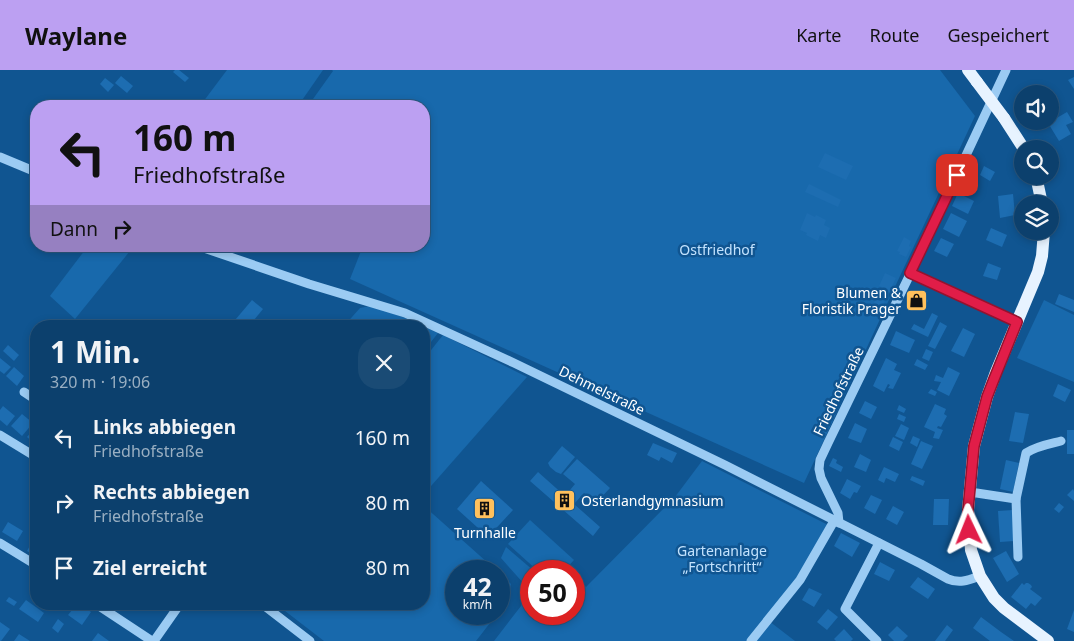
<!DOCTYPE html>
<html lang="de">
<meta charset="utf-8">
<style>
body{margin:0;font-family:"Noto Sans",sans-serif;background:#1a4b75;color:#f1f3f6;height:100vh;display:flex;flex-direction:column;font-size:19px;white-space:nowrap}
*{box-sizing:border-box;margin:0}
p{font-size:16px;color:#9aafc2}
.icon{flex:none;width:28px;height:28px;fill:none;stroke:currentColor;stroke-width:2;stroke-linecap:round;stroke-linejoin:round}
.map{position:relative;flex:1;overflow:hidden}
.sheet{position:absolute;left:30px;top:250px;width:400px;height:290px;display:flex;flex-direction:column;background:#0c406d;border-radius:20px;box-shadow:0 2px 8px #0003,0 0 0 1px #2c5980}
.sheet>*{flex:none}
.banner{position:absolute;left:30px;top:30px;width:400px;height:152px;border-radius:20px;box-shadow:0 2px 8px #0003,0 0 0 1px #2c5980;background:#bca0f2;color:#111;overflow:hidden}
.tools{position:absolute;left:1014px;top:15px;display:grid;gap:10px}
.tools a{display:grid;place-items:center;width:45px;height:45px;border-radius:50%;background:#0c406d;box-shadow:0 2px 8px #0003,0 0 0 1px #2c5980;font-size:25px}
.speed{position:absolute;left:445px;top:490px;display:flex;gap:10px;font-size:25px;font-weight:700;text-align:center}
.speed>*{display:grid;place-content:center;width:65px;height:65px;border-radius:50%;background:#0c406d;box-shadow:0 2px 8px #0003,0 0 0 1px #2c5980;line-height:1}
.speed small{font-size:12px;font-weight:400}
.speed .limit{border:8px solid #d22;background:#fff;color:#111}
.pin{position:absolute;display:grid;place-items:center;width:42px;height:42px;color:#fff;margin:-21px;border-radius:10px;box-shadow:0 2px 8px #0006}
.me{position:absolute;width:55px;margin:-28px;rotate:358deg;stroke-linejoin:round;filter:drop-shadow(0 0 4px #0008)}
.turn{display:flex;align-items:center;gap:18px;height:105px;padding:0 20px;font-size:22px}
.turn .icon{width:65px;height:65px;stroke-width:2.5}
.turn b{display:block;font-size:35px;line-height:42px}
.then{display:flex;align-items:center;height:48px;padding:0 20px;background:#0003;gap:10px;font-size:19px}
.round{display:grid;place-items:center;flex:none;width:52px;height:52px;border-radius:20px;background:#1a4b75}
.overview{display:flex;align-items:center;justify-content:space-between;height:85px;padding:0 20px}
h1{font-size:30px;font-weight:700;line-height:38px}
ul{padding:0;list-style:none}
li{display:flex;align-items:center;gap:15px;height:65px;padding:0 20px}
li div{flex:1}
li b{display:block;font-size:19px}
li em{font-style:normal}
header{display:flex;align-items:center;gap:30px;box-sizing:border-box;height:70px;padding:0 25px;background:#bca0f2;color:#111}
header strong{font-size:24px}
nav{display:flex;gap:28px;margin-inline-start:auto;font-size:18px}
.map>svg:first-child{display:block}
.green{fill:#1869ac}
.building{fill:#1d6db1}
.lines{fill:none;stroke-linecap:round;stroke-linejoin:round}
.minor{stroke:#9bcbf3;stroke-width:9}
.major{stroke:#e7f3ff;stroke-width:12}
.major-bridge{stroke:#e7f3ff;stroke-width:12}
.route-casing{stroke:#92132f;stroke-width:12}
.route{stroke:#e11d48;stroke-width:9}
.labels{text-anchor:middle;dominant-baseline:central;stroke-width:5;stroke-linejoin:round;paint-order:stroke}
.park-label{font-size:14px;fill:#c3e3fe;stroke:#105591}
.poi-label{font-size:14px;fill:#fff;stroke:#105591;text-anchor:end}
.street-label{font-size:14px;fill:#fff;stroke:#105591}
</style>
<header>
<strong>Waylane</strong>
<nav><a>Karte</a><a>Route</a><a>Gespeichert</a></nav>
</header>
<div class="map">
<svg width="1074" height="571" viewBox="0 0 1074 571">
<rect width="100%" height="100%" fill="#105591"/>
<g class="green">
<path d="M 227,0 L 323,0 L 298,36 L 209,36 L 203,32 Z"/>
<path d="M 332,0 L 940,0 L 975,46 L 900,206 L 804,413 L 350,209 L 361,181 L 350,176 L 424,176 L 424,36 L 308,36 L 333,1 Z"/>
<path d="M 88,176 L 134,176 L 75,249 L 50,226 Z"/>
<path d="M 1044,230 L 1074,245 L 1074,312 L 1017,288 Z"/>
<path d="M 370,236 L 406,248 L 438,263 L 424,281 L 424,256 L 344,256 L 360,238 Z"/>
<path d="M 443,265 L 527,307 L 424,424 L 424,289 Z"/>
<path d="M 702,391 L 834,458 L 769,551 L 795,571 L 494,571 L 521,536 L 525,515 L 501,488 L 506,477 L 534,501 L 531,501 L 531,544 L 574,544 L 574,505 L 586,517 L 675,427 Z"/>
<path d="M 424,436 L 497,501 L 456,501 L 456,544 L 497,544 L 476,571 L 324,571 L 276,534 L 424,534 Z"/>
<path d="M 530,450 L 574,490 L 564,501 L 538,501 L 508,474 Z"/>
<path d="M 499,503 L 511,514 L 508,530 L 499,542 Z"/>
</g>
<g class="building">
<path d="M 175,0 L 179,0 L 189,8 L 185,12 L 173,2 Z"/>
<path d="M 121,6 L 133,16 L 127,23 L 115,13 Z"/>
<path d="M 1074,7 L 1074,19 L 1068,10 Z"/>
<path d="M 105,8 L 114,15 L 108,22 L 100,14 Z"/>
<path d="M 1067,42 L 1073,52 L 1066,55 L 1071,64 L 1059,71 L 1048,53 Z"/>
<path d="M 825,83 L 853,96 L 846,110 L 818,97 Z"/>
<path d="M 984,96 L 995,102 L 990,111 L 980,105 Z"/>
<path d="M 809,114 L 841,130 L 838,137 L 805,122 Z"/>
<path d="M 958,123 L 974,131 L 968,144 L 952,136 Z"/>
<path d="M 1013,124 L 1015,145 L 1000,148 L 998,126 Z"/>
<path d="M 807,143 L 815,147 L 816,145 L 826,150 L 824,155 L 830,158 L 826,168 L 820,165 L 818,171 L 806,165 L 807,163 L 800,160 Z"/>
<path d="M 951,143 L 967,151 L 959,167 L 943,159 Z"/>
<path d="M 991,158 L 1007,165 L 1002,177 L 986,170 Z"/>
<path d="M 904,167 L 911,171 L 909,176 L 911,177 L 906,187 L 899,184 L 900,182 L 897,181 Z"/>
<path d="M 941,168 L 954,174 L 947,187 L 934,181 Z"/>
<path d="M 988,193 L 1001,198 L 997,210 L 983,206 Z"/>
<path d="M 885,203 L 896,208 L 880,241 L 872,237 L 882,217 L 879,216 Z"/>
<path d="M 914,221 L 919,223 L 920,226 L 927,229 L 928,231 L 923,240 L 920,241 L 907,234 L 906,231 L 911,222 Z"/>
<path d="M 1059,224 L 1074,230 L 1074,242 L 1055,234 Z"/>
<path d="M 252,230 L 263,239 L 249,256 L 230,256 Z"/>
<path d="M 932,243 L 938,246 L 928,267 L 911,259 L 914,254 L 924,259 Z"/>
<path d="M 940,252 L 947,256 L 935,279 L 928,276 Z"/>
<path d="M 963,258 L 975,264 L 964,287 L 951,281 Z"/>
<path d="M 896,261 L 915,270 L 909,283 L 890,275 Z"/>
<path d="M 8,275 L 19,285 L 14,291 L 3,281 Z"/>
<path d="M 926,279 L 933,282 L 929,291 L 922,288 Z"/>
<path d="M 0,288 L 11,297 L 4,304 L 0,301 Z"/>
<path d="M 886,288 L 897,294 L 894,300 L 901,303 L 893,319 L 888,318 L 890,315 L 888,314 L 884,322 L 873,316 Z"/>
<path d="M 917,289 L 928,295 L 925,300 L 914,295 Z"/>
<path d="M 14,297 L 24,306 L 17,316 L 6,306 Z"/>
<path d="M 948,297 L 960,303 L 949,326 L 937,320 L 941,312 L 934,311 L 936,305 L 943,308 Z"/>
<path d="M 36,305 L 36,320 L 29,314 Z"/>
<path d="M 1058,314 L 1071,320 L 1065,332 L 1053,326 Z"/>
<path d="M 931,319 L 937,322 L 935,326 L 928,323 Z"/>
<path d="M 865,331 L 877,337 L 871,349 L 859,343 Z"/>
<path d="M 935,334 L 946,339 L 944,344 L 947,346 L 941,357 L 938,356 L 937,358 L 943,360 L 939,369 L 933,368 L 935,362 L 924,357 Z"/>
<path d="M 899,335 L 906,339 L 904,343 L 897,340 Z"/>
<path d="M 3,336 L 15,346 L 7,356 L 0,350 L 0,340 Z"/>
<path d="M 1015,342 L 1029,344 L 1023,373 L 1009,371 Z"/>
<path d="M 22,344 L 33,353 L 22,366 L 11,356 Z"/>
<path d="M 899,344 L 906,347 L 904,352 L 897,349 Z"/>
<path d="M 855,353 L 867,359 L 861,373 L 848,368 Z"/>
<path d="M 901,354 L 909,358 L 904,370 L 895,366 Z"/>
<path d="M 35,358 L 36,359 L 36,375 L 27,367 Z"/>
<rect x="1067" y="360" width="7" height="24"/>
<path d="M 913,366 L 920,369 L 917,377 L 910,373 Z"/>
<path d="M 893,367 L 903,372 L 899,381 L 889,376 Z"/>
<path d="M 921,371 L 933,376 L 922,399 L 911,394 Z"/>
<path d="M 653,373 L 677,383 L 672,393 L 661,387 L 659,391 L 647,385 Z"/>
<path d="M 562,376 L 575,387 L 561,404 L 556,402 L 550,397 L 548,393 Z"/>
<path d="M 860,384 L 871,390 L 866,402 L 854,397 Z"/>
<path d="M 833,388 L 837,390 L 836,393 L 843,397 L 841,402 L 829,396 Z"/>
<path d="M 577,389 L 610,418 L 596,433 L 584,423 L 574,434 L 600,457 L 593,466 L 530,411 L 538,402 L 565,426 L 575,414 L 563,404 Z"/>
<path d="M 1006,390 L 1019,393 L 1013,422 L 1000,419 Z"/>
<path d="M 884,397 L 899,404 L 895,412 L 886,408 L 884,413 L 878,410 Z"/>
<path d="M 912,406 L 925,411 L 923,416 L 910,410 Z"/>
<path d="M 847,409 L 861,416 L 857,423 L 854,422 L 850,429 L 840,423 Z"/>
<path d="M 481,411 L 513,440 L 488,467 L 457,439 Z"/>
<path d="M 1073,419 L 1074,421 L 1074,431 L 1067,425 Z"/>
<path d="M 871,425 L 882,430 L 875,444 L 864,438 Z"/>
<path d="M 934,429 L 949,429 L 948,455 L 933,455 Z"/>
<path d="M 1059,433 L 1064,437 L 1059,443 L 1054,439 Z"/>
<path d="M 893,436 L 904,442 L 897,455 L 886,449 Z"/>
<path d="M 1013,440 L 1014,471 L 1000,472 L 998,441 Z"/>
<path d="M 8,452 L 23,461 L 17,471 L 2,462 Z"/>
<path d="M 841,463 L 860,473 L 852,487 L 834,476 Z"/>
<path d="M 34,468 L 36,469 L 36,486 L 27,481 Z"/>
<path d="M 1006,481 L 1019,504 L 1007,512 L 993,488 Z"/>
<path d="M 880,492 L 895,500 L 889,511 L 874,504 Z"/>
<path d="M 918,507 L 935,519 L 928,529 L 910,517 Z"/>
<path d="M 1022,513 L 1024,515 L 1026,513 L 1028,513 L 1031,515 L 1032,517 L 1030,519 L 1042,528 L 1035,536 L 1031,533 L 1026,539 L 1011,527 Z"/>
<path d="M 809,518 L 822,524 L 814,537 L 802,530 Z"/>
<path d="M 9,527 L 17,532 L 14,536 L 6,531 Z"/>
<path d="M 26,530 L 44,543 L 38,552 L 19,539 Z"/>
<path d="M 57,534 L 68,534 L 65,539 Z"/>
<path d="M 77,534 L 80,534 L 91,542 L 82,555 L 68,545 Z"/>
<path d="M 109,534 L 121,534 L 117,539 Z"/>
<path d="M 828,539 L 838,547 L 827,560 L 817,552 Z"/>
<path d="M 1074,540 L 1074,562 L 1067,559 Z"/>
<path d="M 981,547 L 1001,562 L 1014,571 L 990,571 L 973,558 Z"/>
<path d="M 58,549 L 64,554 L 58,563 L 52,558 Z"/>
<path d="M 0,552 L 10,559 L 1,571 L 0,571 Z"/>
<path d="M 947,555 L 953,560 L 945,571 L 935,571 Z"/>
<path d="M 897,556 L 908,566 L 903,571 L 894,571 L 888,565 Z"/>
<path d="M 844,559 L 853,569 L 851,571 L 836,571 L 834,569 Z"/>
<path d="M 98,563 L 109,571 L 92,571 Z"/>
<path d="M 19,564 L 30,571 L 14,571 Z"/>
</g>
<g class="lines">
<g class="minor">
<path d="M 0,87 L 36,102"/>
<path d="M 198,176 L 309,214 L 405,243 L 514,293 L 725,395 L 921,494 L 948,509 C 960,514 969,510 980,506"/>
<path d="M 910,203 L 1017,252"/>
<path d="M 24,322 L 36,330"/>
<path d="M 0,365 L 36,387"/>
<path d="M 970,422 L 1016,429 L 1018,487"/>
<path d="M 1016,429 L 1026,383 C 1036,376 1049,374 1061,371"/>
<path d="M 839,453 L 838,443 L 821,408 L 819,399 L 820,390 L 828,373 L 916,192 L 1006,0"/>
<path d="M 0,473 L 36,495"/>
<path d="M 96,534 L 152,571"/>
<path d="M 262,534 L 310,571"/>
<path d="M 154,571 L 180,534"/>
<path d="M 751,571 L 800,510 L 834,451"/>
<path d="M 877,571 L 845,539 L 879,473"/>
</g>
<g class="major">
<path d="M 968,0 L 977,12"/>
<path d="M 1004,48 L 1024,79"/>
<path d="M 1036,106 L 1042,134"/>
<path d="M 1044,161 L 1042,186 L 1038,202 L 996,302 L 987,327 L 974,376 L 968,440 L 971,480 L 980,506 L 994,528 L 1004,538 L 1048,571"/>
</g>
<path class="major-bridge" d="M 977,12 L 1004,48"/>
</g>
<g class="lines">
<defs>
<path id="route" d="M 957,105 L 910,203 L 1017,252 L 994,309 L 987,327 L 974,376 L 968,440 L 969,460"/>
</defs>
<use href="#route" class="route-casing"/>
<use href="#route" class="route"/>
</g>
<defs>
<symbol id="shop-square" viewBox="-11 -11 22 22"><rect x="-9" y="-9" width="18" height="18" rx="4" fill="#ffc15d" stroke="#105591"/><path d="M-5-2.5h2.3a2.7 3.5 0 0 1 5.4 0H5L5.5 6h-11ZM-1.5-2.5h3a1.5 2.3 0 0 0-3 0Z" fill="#111"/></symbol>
<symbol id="building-square" viewBox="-11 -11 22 22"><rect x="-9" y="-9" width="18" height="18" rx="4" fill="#ffc15d" stroke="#105591"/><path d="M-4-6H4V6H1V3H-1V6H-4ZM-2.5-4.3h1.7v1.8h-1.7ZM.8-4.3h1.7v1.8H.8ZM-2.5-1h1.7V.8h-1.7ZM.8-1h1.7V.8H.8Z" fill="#111"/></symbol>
</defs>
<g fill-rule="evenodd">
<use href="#shop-square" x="904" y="218" width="25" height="25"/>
<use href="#building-square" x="552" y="418" width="25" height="25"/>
<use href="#building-square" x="472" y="426" width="25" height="25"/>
</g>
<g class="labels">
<g class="park-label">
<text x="717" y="179">Ostfriedhof</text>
<text x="722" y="480">Gartenanlage<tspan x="722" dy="16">„Fortschritt“</tspan></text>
</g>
<g class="poi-label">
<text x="901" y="222">Blumen &amp;<tspan x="901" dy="16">Floristik Prager</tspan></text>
<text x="581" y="430" text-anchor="start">Osterlandgymnasium</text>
<text x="485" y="462" text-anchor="middle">Turnhalle</text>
</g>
<g class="street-label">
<text transform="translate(602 320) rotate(26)">Dehmelstraße</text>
<text transform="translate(838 321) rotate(-64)">Friedhofstraße</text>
</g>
</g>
</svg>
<div class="tools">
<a><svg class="icon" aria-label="sound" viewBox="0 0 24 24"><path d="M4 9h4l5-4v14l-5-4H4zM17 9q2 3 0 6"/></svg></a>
<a><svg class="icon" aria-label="search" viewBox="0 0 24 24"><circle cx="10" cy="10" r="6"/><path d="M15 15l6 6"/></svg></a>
<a><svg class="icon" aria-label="layers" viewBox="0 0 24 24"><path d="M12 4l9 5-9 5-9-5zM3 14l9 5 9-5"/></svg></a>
</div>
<div class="speed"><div>42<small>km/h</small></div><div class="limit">50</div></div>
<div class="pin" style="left:957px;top:105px;background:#d93025"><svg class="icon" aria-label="arrive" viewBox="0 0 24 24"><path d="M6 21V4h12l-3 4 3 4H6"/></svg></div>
<svg class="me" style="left:969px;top:460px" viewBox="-20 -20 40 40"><path d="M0-17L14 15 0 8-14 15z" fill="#e11d48" stroke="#fff" stroke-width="4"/></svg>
<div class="banner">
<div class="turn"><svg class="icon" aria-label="left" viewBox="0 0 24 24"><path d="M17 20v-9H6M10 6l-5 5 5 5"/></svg><div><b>160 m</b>Friedhofstraße</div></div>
<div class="then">Dann<svg class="icon" aria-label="right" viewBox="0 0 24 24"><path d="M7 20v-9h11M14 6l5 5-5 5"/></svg></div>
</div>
<section class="sheet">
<div class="overview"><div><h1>1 Min.</h1><p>320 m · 19:06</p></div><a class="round"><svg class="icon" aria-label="close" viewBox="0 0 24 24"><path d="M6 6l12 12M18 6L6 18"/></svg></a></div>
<ul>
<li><svg class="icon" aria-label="left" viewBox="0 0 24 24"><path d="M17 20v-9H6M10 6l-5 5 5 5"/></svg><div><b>Links abbiegen</b><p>Friedhofstraße</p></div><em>160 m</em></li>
<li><svg class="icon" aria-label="right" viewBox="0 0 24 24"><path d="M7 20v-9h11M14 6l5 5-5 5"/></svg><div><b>Rechts abbiegen</b><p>Friedhofstraße</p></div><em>80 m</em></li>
<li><svg class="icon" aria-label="arrive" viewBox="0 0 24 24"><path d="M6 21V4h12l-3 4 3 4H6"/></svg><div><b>Ziel erreicht</b></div><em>80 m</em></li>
</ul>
</section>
</div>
